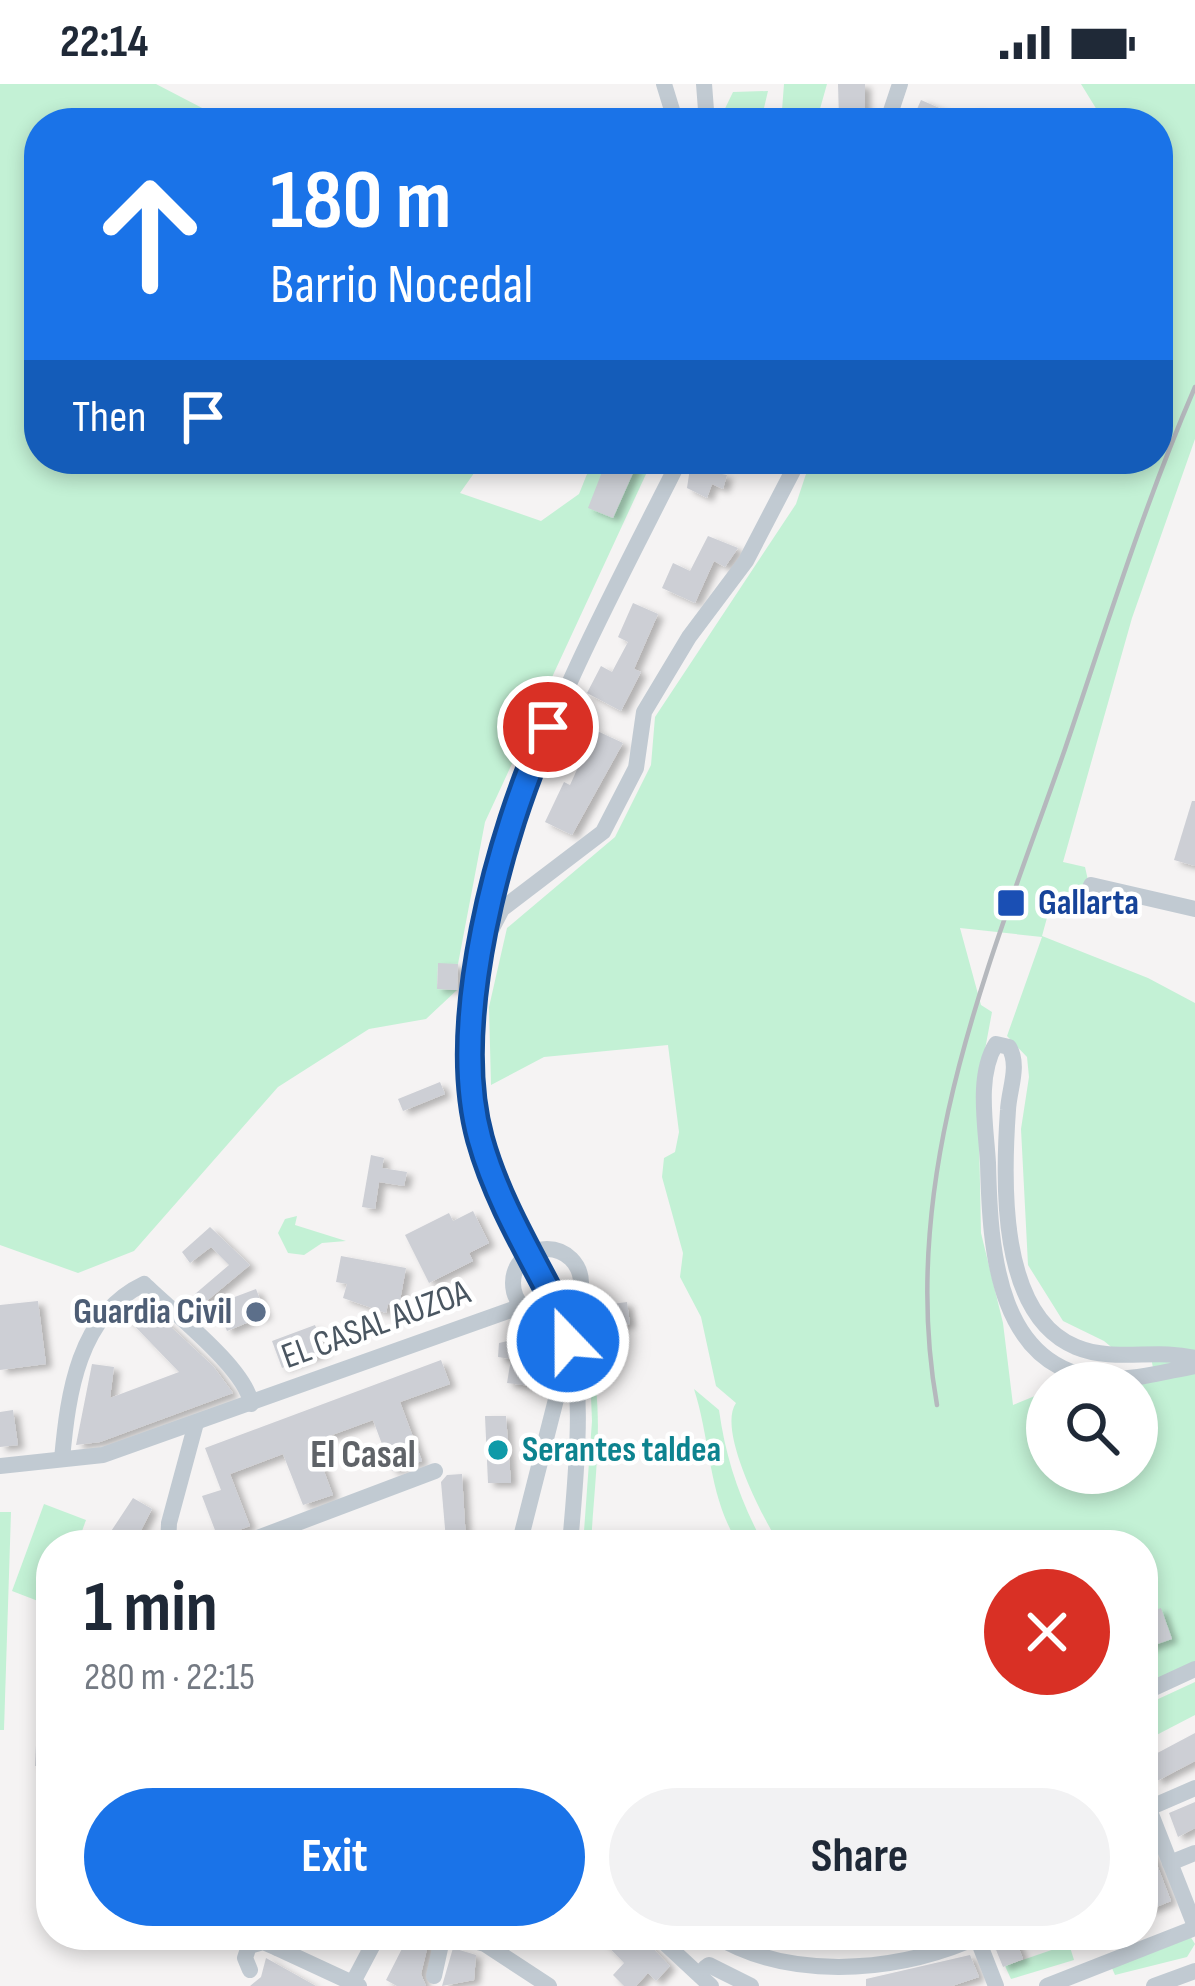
<!DOCTYPE html>
<meta charset="utf-8">
<style>
body{margin:0;font-family:"Sofia Sans Condensed",sans-serif;background:#f2f2f3;color:#1f2937;height:100vh;display:flex;flex-direction:column;font-size:45px;white-space:nowrap}
*{box-sizing:border-box;margin:0}
p{font-size:39px;color:#747a83}
.icon{flex:none;width:66px;height:66px;fill:none;stroke:currentColor;stroke-width:2;stroke-linecap:round;stroke-linejoin:round}
.map{position:relative;flex:1;overflow:hidden}
.details{position:absolute;left:36px;top:1446px;width:1122px;height:420px;display:flex;flex-direction:column;background:#fff;border-radius:48px;box-shadow:0 6px 18px #0003}
.details>*{flex:none}
.guide{position:absolute;left:24px;top:24px;width:1149px;height:366px;border-radius:48px;box-shadow:0 6px 18px #0003;background:#1a73e8;color:#fff;overflow:hidden}
.buttons{position:absolute;left:1026px;top:1278px;display:grid;gap:24px}
.buttons a{display:grid;place-items:center;width:132px;height:132px;border-radius:50%;background:#fff;box-shadow:0 6px 18px #0003;font-size:60px}
.pin{position:absolute;display:grid;place-items:center;width:102px;height:102px;color:#fff;margin:-51px;border:6px solid #fff;border-radius:50%;box-shadow:0 3px 12px #0007}
.me{position:absolute;width:132px;margin:-66px;rotate:338deg;stroke-linejoin:round;filter:drop-shadow(0 0 9px #0008)}
.turn{display:flex;align-items:center;gap:42px;height:252px;padding:0 48px;font-size:54px}
.turn .icon{width:156px;height:156px;stroke-width:2.5}
.turn b{display:block;font-size:84px;line-height:102px}
.then{display:flex;align-items:center;height:114px;padding:0 48px;background:#0003;gap:24px;font-size:45px}
.round{display:grid;place-items:center;flex:none;width:126px;height:126px;border-radius:63px;background:#f2f2f3}
.summary{display:flex;align-items:center;justify-content:space-between;height:204px;padding:0 48px}
h1{font-size:72px;font-weight:700;line-height:90px}
.primary-button{display:flex;gap:24px;margin-top:auto;padding:24px 48px}
.primary-button a{flex:1;height:138px;border-radius:72px;background:#1a73e8;color:#fff;font-size:48px;font-weight:700;line-height:138px;text-align:center}
.primary-button a+a{background:#f2f2f3;color:#1f2937}
.status{display:flex;justify-content:space-between;align-items:center;height:84px;padding:0 60px;background:#fff;direction:ltr}
.status svg{height:33px;fill:currentColor}
.map>svg:first-child{display:block}
.green{fill:#c3f1d5;fill-rule:evenodd}
.building{fill:#cdcfd5;filter:url(#shadow)}
.lines{fill:none;stroke-linecap:round;stroke-linejoin:round}
.minor{stroke:#c1cad2;stroke-width:16}
.rail{stroke:#b5b8bd;stroke-width:4.5}
.route-casing{stroke:#114b97;stroke-width:30}
.route{stroke:#1a73e8;stroke-width:21}
.transit-dot{fill:#1a4fb4;stroke:#fff;stroke-width:4.5}
.service-dot{fill:#5c6f8a;stroke:#fff;stroke-width:4.5}
.culture-dot{fill:#0f9aa8;stroke:#fff;stroke-width:4.5}
.labels{text-anchor:middle;dominant-baseline:central;stroke-width:9;stroke-linejoin:round;paint-order:stroke}
.transit-label{font-size:36px;font-weight:bold;fill:#164399;stroke:#fff;text-anchor:start}
.service-label{font-size:36px;font-weight:bold;fill:#4e5e75;stroke:#fff;text-anchor:end}
.street-label{font-size:36px;fill:#4a5661;stroke:#fff}
.culture-label{font-size:36px;font-weight:bold;fill:#0d838f;stroke:#fff;text-anchor:start}
.neighbourhood-label{font-size:39px;font-weight:bold;fill:#5f6368;stroke:#fff}
</style>
<div class="status"><b>22:14</b><svg viewBox="0 0 49 12"><path d="M0 12V9h3v3zM5 12V6h3v6zM10 12V3h3v9zM15 12V0h3v12zM26 1h20v11H26zM47 4h2v5h-2z"/></svg></div>
<div class="map">
<svg width="1195" height="1902" viewBox="0 0 1195 1902">
<defs>
<filter id="shadow"><feDropShadow dx="6" dy="4" stdDeviation="3" flood-color="#0004"/></filter>
</defs>
<rect width="100%" height="100%" fill="#f5f3f3"/>
<g class="green">
<path d="M 0,0 L 156,0 L 231,39 L 39,39 L 39,375 L 484,375 L 460,409 L 541,437 L 579,410 L 593,375 L 653,375 L 485,738 L 458,880 L 438,880 L 437,905 L 457,906 L 426,935 L 369,945 L 278,1003 L 134,1167 L 78,1189 L 0,1161 Z"/>
<path d="M 784,0 L 827,0 L 816,39 L 718,39 L 733,8 L 768,7 L 764,24 L 782,26 Z"/>
<path d="M 1081,0 L 1195,0 L 1195,355 L 1132,534 L 1063,778 L 1085,783 L 1093,818 L 1082,825 L 1051,819 L 1042,852 L 1148,894 L 1195,919 L 1195,1580 L 1143,1601 L 1143,1461 L 782,1461 L 774,1451 C 758,1424 718,1344 736,1319 L 716,1302 L 701,1233 L 680,1193 L 683,1169 L 662,1093 L 664,1074 L 675,1068 L 679,1048 L 668,961 L 544,973 L 491,1001 L 489,923 L 507,844 L 615,753 L 651,681 L 655,633 L 796,420 L 811,375 L 872,375 L 901,382 L 903,375 L 1158,375 L 1158,39 L 1105,39 ZM 960,844 L 1042,853 L 1007,952 L 1027,973 L 1029,993 L 1021,1045 L 1028,1181 L 1063,1237 L 1104,1257 L 1127,1276 L 1151,1273 L 1153,1284 L 1067,1299 L 1137,1299 L 1137,1389 L 1047,1389 L 1047,1307 L 1013,1321 L 1003,1239 L 981,1149 L 978,1003 L 992,928 L 981,921 Z"/>
<path d="M 297,1132 L 295,1141 L 346,1157 L 322,1159 L 304,1171 L 288,1169 L 278,1149 L 285,1135 Z"/>
<path d="M 589,1266 C 606,1326 594,1399 591,1461 L 583,1461 L 592,1337 Z"/>
<path d="M 694,1305 L 719,1326 C 726,1376 740,1416 764,1461 L 739,1461 C 708,1412 711,1358 694,1305 Z"/>
<path d="M 44,1420 L 86,1436 L 77,1461 L 51,1461 L 51,1522 L 12,1507 Z"/>
<path d="M 0,1428 L 11,1428 L 4,1646 L 0,1646 Z"/>
<path d="M 1195,1598 L 1195,1631 L 1143,1658 L 1143,1622 Z"/>
<path d="M 1190,1852 L 1195,1860 L 1187,1873 L 1115,1891 L 1111,1882 Z"/>
<path d="M 1069,1860 L 1074,1876 L 1011,1895 L 1005,1882 Z"/>
</g>
<g class="building">
<path d="M 838,0 L 865,0 L 865,35 L 839,35 Z"/>
<path d="M 921,16 L 969,37 L 974,24 L 1008,39 L 911,39 Z"/>
<path d="M 607,375 L 637,380 L 613,434 L 588,424 Z"/>
<path d="M 690,384 L 727,391 L 723,405 L 712,400 L 707,414 L 687,404 Z"/>
<path d="M 708,452 L 738,464 L 725,483 L 714,477 L 695,519 L 662,504 L 673,479 L 690,487 Z"/>
<path d="M 633,519 L 658,530 L 634,585 L 641,588 L 621,627 L 587,609 L 601,582 L 612,588 L 628,558 L 618,553 Z"/>
<path d="M 595,646 L 623,659 L 572,751 L 545,738 L 564,698 L 570,701 Z"/>
<path d="M 1192,717 L 1195,717 L 1195,782 L 1174,776 Z"/>
<path d="M 438,879 L 458,880 L 457,906 L 437,905 Z"/>
<path d="M 440,998 L 445,1010 L 403,1027 L 398,1015 Z"/>
<path d="M 371,1071 L 384,1074 L 382,1084 L 407,1088 L 404,1102 L 379,1098 L 375,1125 L 362,1123 Z"/>
<path d="M 473,1127 L 489,1159 L 469,1169 L 473,1177 L 429,1199 L 405,1151 L 449,1129 L 453,1137 Z"/>
<path d="M 210,1143 L 250,1181 L 197,1225 L 188,1216 L 229,1181 L 211,1163 L 190,1179 L 182,1168 Z"/>
<path d="M 341,1172 L 406,1184 L 399,1222 L 388,1220 L 386,1229 L 343,1214 L 347,1200 L 336,1198 Z"/>
<path d="M 256,1205 L 266,1231 L 227,1247 L 216,1220 Z"/>
<path d="M 142,1216 L 213,1282 L 233,1309 L 100,1358 L 76,1361 L 92,1280 L 114,1283 L 110,1314 L 179,1288 L 123,1230 Z"/>
<path d="M 38,1217 L 46,1280 L 0,1286 L 0,1221 Z"/>
<path d="M 627,1218 L 630,1240 L 608,1242 L 611,1263 L 589,1266 L 585,1231 L 613,1228 L 612,1220 Z"/>
<path d="M 315,1241 L 325,1268 L 282,1284 L 272,1257 Z"/>
<path d="M 528,1252 L 538,1260 L 531,1302 L 507,1299 L 511,1275 L 498,1273 L 499,1259 Z"/>
<path d="M 441,1276 L 450,1300 L 400,1318 L 422,1377 L 392,1387 L 373,1336 L 313,1358 L 333,1411 L 303,1421 L 283,1370 L 230,1390 L 250,1442 L 218,1454 L 202,1412 L 221,1406 L 205,1364 Z"/>
<path d="M 13,1326 L 18,1361 L 0,1363 L 0,1328 Z"/>
<path d="M 485,1332 L 506,1332 L 511,1399 L 488,1399 Z"/>
<path d="M 462,1390 L 466,1457 L 446,1456 L 441,1398 L 447,1391 Z"/>
<path d="M 133,1414 L 152,1425 L 135,1458 L 140,1461 L 102,1461 Z"/>
<path d="M 1161,1524 L 1172,1555 L 1143,1565 L 1143,1530 Z"/>
<path d="M 37,1640 L 51,1640 L 51,1683 L 35,1682 Z"/>
<path d="M 1195,1649 L 1195,1677 L 1157,1697 L 1148,1674 Z"/>
<rect x="39" y="1709" width="12" height="80"/>
<path d="M 1195,1718 L 1195,1744 L 1178,1753 L 1169,1729 Z"/>
<path d="M 1144,1747 L 1171,1817 L 1149,1826 L 1143,1810 Z"/>
<path d="M 409,1851 L 429,1857 L 421,1890 L 426,1902 L 397,1902 L 386,1896 Z"/>
<path d="M 597,1851 L 640,1851 L 670,1882 L 656,1897 L 648,1889 L 636,1902 L 624,1902 L 613,1891 L 624,1879 Z"/>
<path d="M 990,1851 L 1014,1851 L 1023,1875 L 1003,1883 Z"/>
<path d="M 453,1864 L 476,1871 L 474,1896 L 442,1902 Z"/>
<path d="M 970,1871 L 979,1893 L 952,1902 L 866,1902 L 866,1895 Z"/>
<path d="M 266,1874 L 316,1902 L 250,1902 L 261,1893 Z"/>
</g>
<g class="lines">
<g class="minor">
<path d="M 664,0 L 676,39"/>
<path d="M 704,0 L 707,39"/>
<path d="M 887,39 L 900,0"/>
<path d="M 1091,801 L 1195,825"/>
<path d="M 492,844 L 502,825 L 603,748 L 636,684 L 644,628 L 689,553 L 746,477 L 799,375"/>
<circle cx="547" cy="1199" r="34"/>
<path d="M 1195,1274 C 1155,1264 1115,1279 1076,1263 C 998,1231 1003,1096 1008,1026 C 1009,1005 1020,982 1009,963 L 996,960 C 976,992 986,1043 988,1079 C 990,1165 996,1293 1112,1295 C 1140,1295 1168,1287 1195,1282"/>
<path d="M 62,1375 C 68,1310 78,1231 144,1200 C 170,1226 247,1285 251,1320"/>
<path d="M 0,1382 L 103,1371 L 522,1222"/>
<path d="M 168,1461 L 169,1439 L 196,1339"/>
<path d="M 239,1461 L 435,1387"/>
<path d="M 519,1461 L 566,1276"/>
<path d="M 570,1461 C 575,1398 588,1293 563,1235 C 536,1170 492,1113 477,1044 C 432,831 588,560 680,375"/>
<path d="M 1143,1609 L 1195,1585"/>
<path d="M 1143,1710 L 1195,1842"/>
<path d="M 1149,1724 L 1195,1704"/>
<path d="M 1170,1779 L 1195,1769"/>
<path d="M 273,1851 L 277,1864 L 359,1902"/>
<path d="M 350,1851 L 371,1863"/>
<path d="M 453,1851 L 485,1860 L 549,1902"/>
<path d="M 656,1851 L 711,1902"/>
<path d="M 714,1851 C 787,1896 890,1889 968,1857"/>
<path d="M 976,1851 L 996,1902"/>
<path d="M 705,1884 L 709,1881 L 751,1902"/>
<path d="M 250,1886 L 245,1874 L 249,1862 L 263,1858 L 277,1864"/>
<path d="M 434,1892 L 443,1851"/>
<path d="M 351,1902 L 378,1851"/>
<path d="M 1047,1902 L 1195,1844"/>
<path d="M 1154,1902 L 1195,1887"/>
</g>
<path class="rail" d="M 937,1321 C 896,1092 991,877 1065,665 C 1106,544 1144,421 1195,303"/>
</g>
<g class="lines">
<defs>
<path id="route" d="M 548,643 C 499,750 448,939 480,1055 C 498,1120 535,1178 565,1238 L 568,1257"/>
</defs>
<use href="#route" class="route-casing"/>
<use href="#route" class="route"/>
</g>
<rect class="transit-dot" x="996" y="804" width="30" height="30" rx="6"/>
<circle class="service-dot" cx="256" cy="1228" r="12"/>
<circle class="culture-dot" cx="498" cy="1366" r="12"/>
<g class="labels">
<g class="transit-label">
<text x="1038" y="819">Gallarta</text>
</g>
<g class="service-label">
<text x="232" y="1228">Guardia Civil</text>
</g>
<g class="street-label">
<text transform="translate(376 1241) rotate(-20)">EL CASAL AUZOA</text>
</g>
<g class="culture-label">
<text x="522" y="1366">Serantes taldea</text>
</g>
<g class="neighbourhood-label">
<text x="363" y="1371">El Casal</text>
</g>
</g>
</svg>
<div class="buttons">
<a><svg class="icon" aria-label="search" viewBox="0 0 24 24"><circle cx="10" cy="10" r="6"/><path d="M15 15l6 6"/></svg></a>
</div>
<div class="pin" style="left:548px;top:643px;background:#d93025"><svg class="icon" aria-label="arrive" viewBox="0 0 24 24"><path d="M6 21V4h12l-3 4 3 4H6"/></svg></div>
<svg class="me" style="left:568px;top:1257px" viewBox="-20 -20 40 40"><circle r="17" fill="#1a73e8" stroke="#fff" stroke-width="3"/><path d="M0-11L8 9 0 5-8 9z" fill="#fff"/></svg>
<div class="guide">
<div class="turn"><svg class="icon" aria-label="ahead" viewBox="0 0 24 24"><path d="M12 20V5M6 11l6-6 6 6"/></svg><div><b>180 m</b>Barrio Nocedal</div></div>
<div class="then">Then<svg class="icon" aria-label="arrive" viewBox="0 0 24 24"><path d="M6 21V4h12l-3 4 3 4H6"/></svg></div>
</div>
<section class="details">
<div class="summary"><div><h1>1 min</h1><p>280 m · 22:15</p></div><a class="round" style="background:#d93025;color:#fff"><svg class="icon" aria-label="close" viewBox="0 0 24 24"><path d="M6 6l12 12M18 6L6 18"/></svg></a></div>
<div class="primary-button"><a>Exit</a><a>Share</a></div>
</section>
</div>
